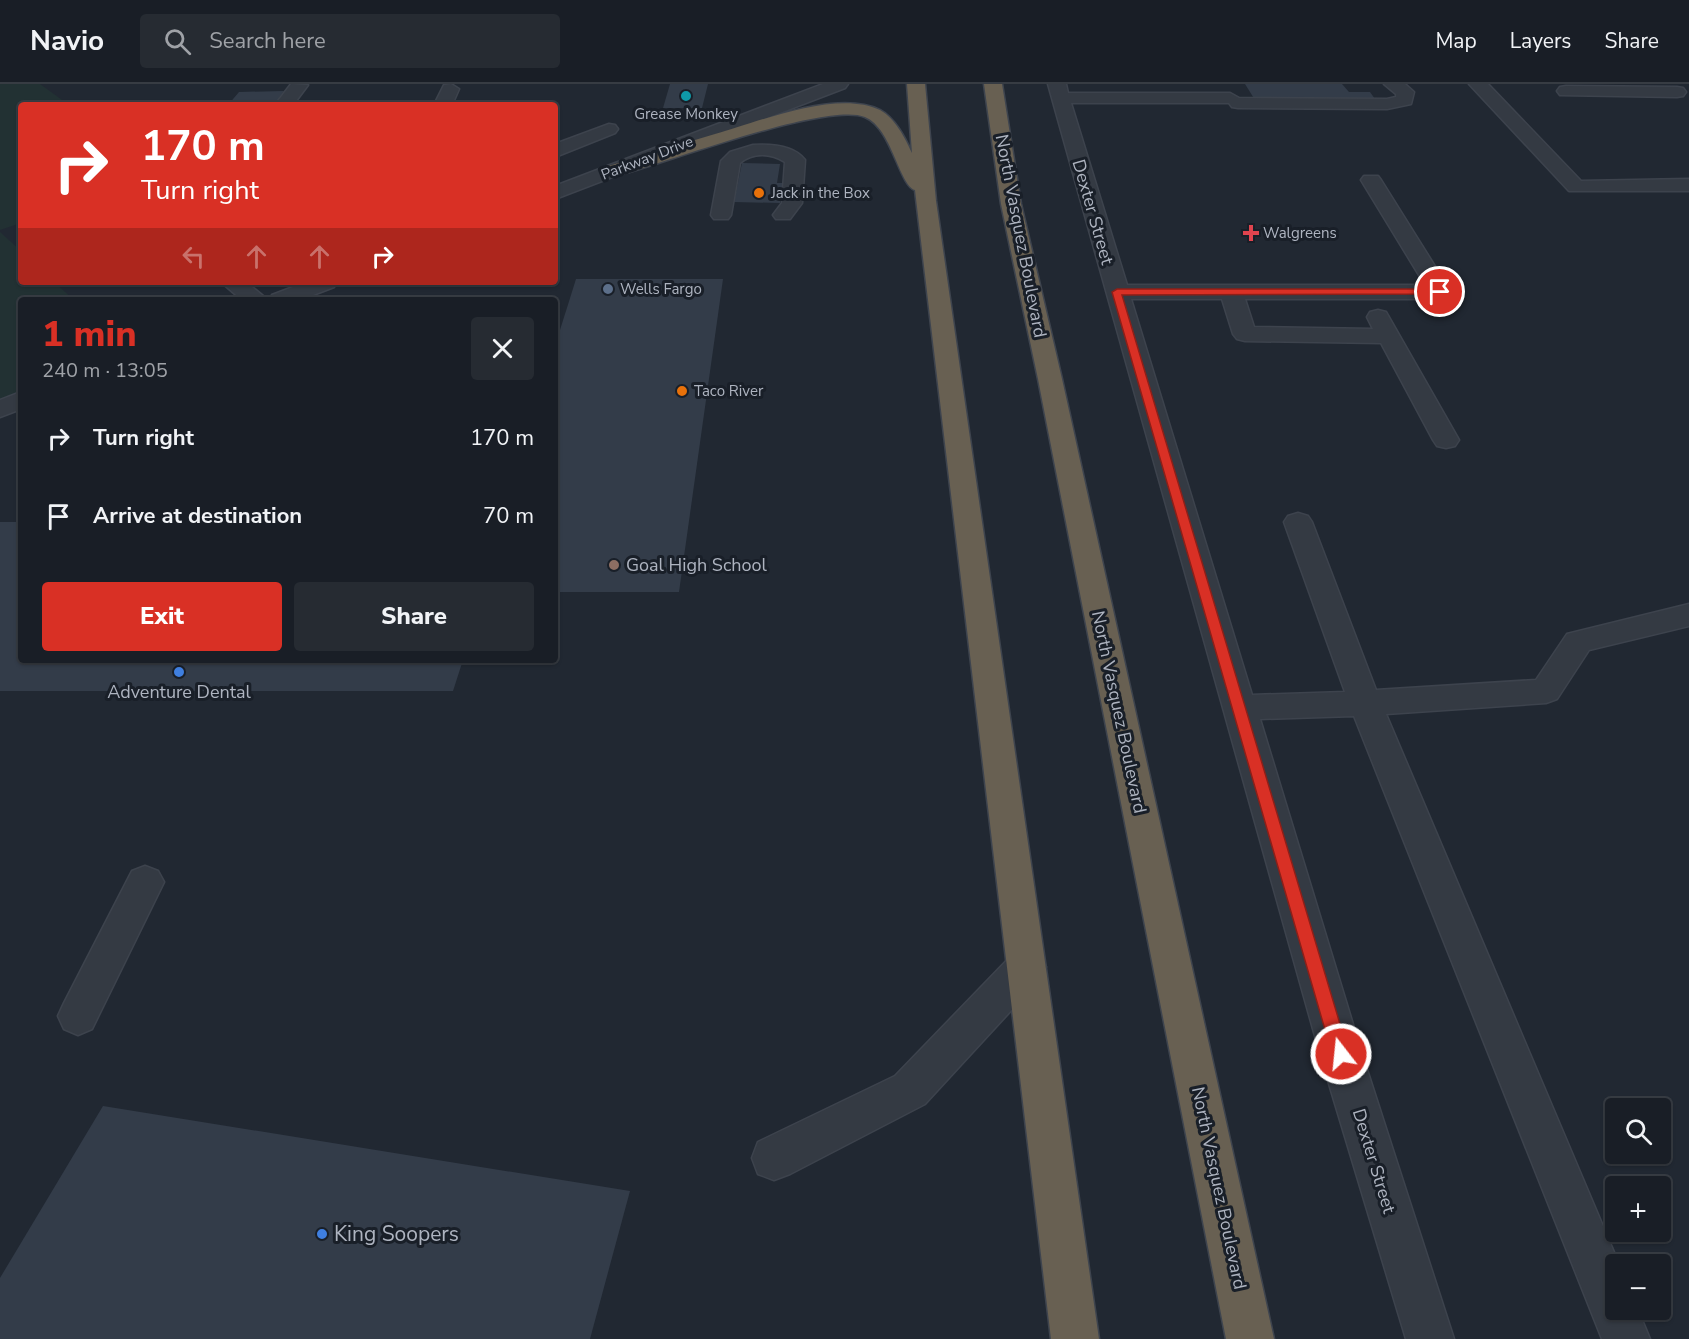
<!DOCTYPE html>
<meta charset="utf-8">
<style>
body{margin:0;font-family:"Nunito Sans",sans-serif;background:#262b32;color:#f1f3f6;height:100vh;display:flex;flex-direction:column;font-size:22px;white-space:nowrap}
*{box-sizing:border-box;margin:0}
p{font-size:20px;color:#9fa2a7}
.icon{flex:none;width:33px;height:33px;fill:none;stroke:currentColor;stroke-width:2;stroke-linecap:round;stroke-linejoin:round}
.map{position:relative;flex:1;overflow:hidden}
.drawer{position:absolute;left:18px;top:213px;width:540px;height:366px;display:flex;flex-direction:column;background:#191e26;border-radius:6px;box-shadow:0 2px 4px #0004,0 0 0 2px #373c43}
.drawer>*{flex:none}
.hud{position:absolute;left:18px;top:18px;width:540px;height:183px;border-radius:6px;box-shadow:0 2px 4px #0004,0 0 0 2px #373c43;background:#d93025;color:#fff;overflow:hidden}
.tools{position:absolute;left:1605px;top:1014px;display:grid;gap:12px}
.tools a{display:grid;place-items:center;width:66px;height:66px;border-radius:6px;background:#191e26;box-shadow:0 2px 4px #0004,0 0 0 2px #373c43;font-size:30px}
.pin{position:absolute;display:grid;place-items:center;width:51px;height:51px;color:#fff;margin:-26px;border:3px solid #fff;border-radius:50%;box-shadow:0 2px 6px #0007}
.me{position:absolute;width:66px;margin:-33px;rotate:344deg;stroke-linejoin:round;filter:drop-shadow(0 0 4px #0008)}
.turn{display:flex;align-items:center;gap:21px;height:126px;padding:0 24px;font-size:27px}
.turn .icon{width:78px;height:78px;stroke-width:2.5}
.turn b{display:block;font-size:42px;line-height:51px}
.lanes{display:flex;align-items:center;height:57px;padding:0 24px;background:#0003;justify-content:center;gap:30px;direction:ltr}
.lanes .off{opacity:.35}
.round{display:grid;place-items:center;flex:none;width:63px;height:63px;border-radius:6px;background:#262b32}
.summary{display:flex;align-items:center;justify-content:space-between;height:102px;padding:0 24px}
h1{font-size:36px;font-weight:800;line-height:45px;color:#d93025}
.cta{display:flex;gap:12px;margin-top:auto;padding:12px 24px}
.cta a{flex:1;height:69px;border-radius:6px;background:#d93025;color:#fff;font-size:24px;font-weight:800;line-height:69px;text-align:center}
.cta a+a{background:#262b32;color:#f1f3f6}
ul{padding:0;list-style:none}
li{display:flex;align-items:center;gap:18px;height:78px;padding:0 24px}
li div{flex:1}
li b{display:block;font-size:22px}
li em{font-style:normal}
header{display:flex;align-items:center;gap:36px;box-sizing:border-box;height:84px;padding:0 30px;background:#191e26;border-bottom:2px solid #373c43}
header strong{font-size:28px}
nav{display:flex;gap:33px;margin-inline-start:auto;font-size:21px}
.search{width:420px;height:54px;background:#262b32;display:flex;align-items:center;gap:15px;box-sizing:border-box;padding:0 21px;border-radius:6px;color:#9fa2a7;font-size:22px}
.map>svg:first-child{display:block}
.green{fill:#223133}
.building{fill:#333c49}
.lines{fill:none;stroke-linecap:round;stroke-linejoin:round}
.minor-casing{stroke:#3d434d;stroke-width:3}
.highway-casing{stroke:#3e444e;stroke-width:3}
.minor{fill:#343a43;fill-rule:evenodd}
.highway{fill:#686052;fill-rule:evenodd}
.route{fill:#d93025;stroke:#8d1f18;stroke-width:1.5}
.culture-dot{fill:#0f9aa8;stroke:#191f28;stroke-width:2}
.food-dot{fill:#e8710a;stroke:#191f28;stroke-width:2}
.health-dot{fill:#e0444e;stroke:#191f28;stroke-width:2}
.service-dot{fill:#5c6f8a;stroke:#191f28;stroke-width:2}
.education-dot{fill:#8d6e63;stroke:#191f28;stroke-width:2}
.shop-dot{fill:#3f7fe0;stroke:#191f28;stroke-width:2}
.labels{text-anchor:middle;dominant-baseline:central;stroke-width:6;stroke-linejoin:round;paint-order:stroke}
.far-poi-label{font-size:15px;fill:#aeb4c0;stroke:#191f28;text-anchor:start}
.far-street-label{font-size:15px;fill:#aeb4c0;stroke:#191f28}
.street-label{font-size:18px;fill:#aeb4c0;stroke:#191f28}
.poi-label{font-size:18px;fill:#aeb4c0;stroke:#191f28;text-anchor:start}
.near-poi-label{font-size:21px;fill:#aeb4c0;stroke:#191f28;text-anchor:start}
</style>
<header>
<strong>Navio</strong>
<div class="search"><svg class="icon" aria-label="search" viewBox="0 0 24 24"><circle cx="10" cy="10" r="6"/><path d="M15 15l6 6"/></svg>Search here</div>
<nav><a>Map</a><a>Layers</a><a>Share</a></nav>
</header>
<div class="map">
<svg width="1689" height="1255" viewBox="0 0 1689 1255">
<rect width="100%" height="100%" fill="#212832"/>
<g class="green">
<path d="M 0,0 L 40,0 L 69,21 L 21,21 L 21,139 L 0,146 Z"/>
<path d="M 0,148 L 21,167 L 21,198 L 54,198 L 74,216 L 21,216 L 21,316 L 0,325 Z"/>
</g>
<g class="building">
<path d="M 670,0 L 708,0 L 702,24 L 663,24 Z"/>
<path d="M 1245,0 L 1342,0 L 1349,8 L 1370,8 L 1375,15 L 1255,16 Z"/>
<path d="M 284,7 L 279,14 L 284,14 L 279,21 L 228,21 L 239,8 Z"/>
<path d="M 742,79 L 780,80 L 777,99 L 783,99 L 780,119 L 734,118 Z"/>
<path d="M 576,195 L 723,195 L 679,508 L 555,508 L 555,262 Z"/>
<path d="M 0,438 L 21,438 L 21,576 L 463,576 L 453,607 L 0,607 Z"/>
<path d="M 103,1022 L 630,1107 L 590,1255 L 0,1255 L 0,1194 Z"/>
</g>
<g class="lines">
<defs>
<g id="minor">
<path d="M 291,0 L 308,1 L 293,21 L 275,21 Z"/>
<path d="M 451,0 L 459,5 L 452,21 L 434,21 L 444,1 Z"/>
<path d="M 823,0 L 848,0 L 845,4 L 555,115 L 555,102 Z"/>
<path d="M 1048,0 L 1066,0 L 1068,9 L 1230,9 L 1239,14 L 1387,15 L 1396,13 L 1396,10 L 1384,0 L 1405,0 L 1414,8 L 1411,20 L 1387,25 L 1238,24 L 1232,23 L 1229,19 L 1071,19 L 1127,201 L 1425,201 L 1361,96 L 1364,92 L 1378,92 L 1381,96 L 1451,208 L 1448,213 L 1440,215 L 1245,215 L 1254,243 L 1373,245 L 1367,233 L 1370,228 L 1378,226 L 1386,228 L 1459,356 L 1455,362 L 1446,364 L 1437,362 L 1433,356 L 1381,259 L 1245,257 L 1237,255 L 1233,250 L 1222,215 L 1131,215 L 1252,611 L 1345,608 L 1284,438 L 1288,432 L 1298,429 L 1308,432 L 1312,438 L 1376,606 L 1536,596 L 1567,550 L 1689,520 L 1689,542 L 1589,566 L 1557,615 L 1546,619 L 1386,630 L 1619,1180 L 1616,1180 L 1616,1226 L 1638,1226 L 1650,1255 L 1602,1255 L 1354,632 L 1260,635 L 1362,970 L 1454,1255 L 1406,1255 L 1320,970 Z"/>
<path d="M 1469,0 L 1488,0 L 1581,97 L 1689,95 L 1689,107 L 1569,107 Z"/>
<path d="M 1566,2 L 1677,3 L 1683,4 L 1686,8 L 1683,12 L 1677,13 L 1560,11 L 1557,7 L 1560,3 Z"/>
<path d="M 609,40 L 615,41 L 618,45 L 615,49 L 555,73 L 555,60 Z"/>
<path d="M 753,61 C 770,60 794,61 805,76 L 802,119 L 790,135 L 776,135 L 773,131 L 782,119 L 785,78 C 771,69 753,68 740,79 L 731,131 L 728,135 L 714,135 L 711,131 L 721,77 L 730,68 Z"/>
<path d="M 221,198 L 246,198 L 268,216 L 242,216 Z"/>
<path d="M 306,198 L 337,198 L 334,203 L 300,216 L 269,216 L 272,211 Z"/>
<path d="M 21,308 L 21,325 L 0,333 L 0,316 Z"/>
<path d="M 145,782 L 158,787 L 164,798 L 92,945 L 78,951 L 64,945 L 58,932 L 64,919 L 132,787 Z"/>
<path d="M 1026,865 L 1040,871 L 1046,883 L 1040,895 L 925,1020 L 790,1090 L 774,1096 L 758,1090 L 752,1074 L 758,1058 L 895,992 L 1012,871 Z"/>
</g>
<g id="highway">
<path d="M 907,0 L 925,0 L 936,117 L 1099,1255 L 1051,1255 L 915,106 C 899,101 892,44 865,33 C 826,17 661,81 612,93 L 605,91 L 602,87 L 605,83 C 642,72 678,61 715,50 C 758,38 837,5 880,26 C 895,34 905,54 912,69 Z"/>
<path d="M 984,0 L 1002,0 L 1021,120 L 1062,295 L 1274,1255 L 1226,1255 L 1038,295 L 1001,120 Z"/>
</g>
</defs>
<use href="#minor" class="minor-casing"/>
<use href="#highway" class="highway-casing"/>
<use href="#minor" class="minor"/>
<use href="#highway" class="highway"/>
</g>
<path class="route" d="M 1440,205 L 1445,208 L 1444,210 L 1122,211 L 1349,970 L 1347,975 L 1341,978 L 1335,975 L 1332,970 L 1112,208 L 1117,205 Z"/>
<circle class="culture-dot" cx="686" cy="12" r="6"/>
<g class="food-dot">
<circle cx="759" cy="109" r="6"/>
<circle cx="682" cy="307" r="6"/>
</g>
<path class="health-dot" d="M1248 140h6v6h6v6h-6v6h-6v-6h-6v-6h6z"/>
<circle class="service-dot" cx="608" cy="205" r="6"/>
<circle class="education-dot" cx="614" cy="481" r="6"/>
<g class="shop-dot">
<circle cx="179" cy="588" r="6"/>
<circle cx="322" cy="1150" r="6"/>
</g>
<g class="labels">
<g class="far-poi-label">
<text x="686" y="30" text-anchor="middle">Grease Monkey</text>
<text x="771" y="109">Jack in the Box</text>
<text x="1263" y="149">Walgreens</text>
<text x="620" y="205">Wells Fargo</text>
<text x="694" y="307">Taco River</text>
</g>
<g class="far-street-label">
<text transform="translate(647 74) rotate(-21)">Parkway Drive</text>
</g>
<g class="street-label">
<text transform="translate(1093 128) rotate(74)">Dexter Street</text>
<text transform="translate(1021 152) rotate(79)">North Vasquez Boulevard</text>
<text transform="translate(1119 628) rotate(78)">North Vasquez Boulevard</text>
<text transform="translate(1374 1077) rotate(73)">Dexter Street</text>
<text transform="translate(1219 1104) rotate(78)">North Vasquez Boulevard</text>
</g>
<g class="poi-label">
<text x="626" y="481">Goal High School</text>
<text x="179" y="608" text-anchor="middle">Adventure Dental</text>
</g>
<g class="near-poi-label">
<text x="334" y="1150">King Soopers</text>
</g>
</g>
</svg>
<div class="tools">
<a><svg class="icon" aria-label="search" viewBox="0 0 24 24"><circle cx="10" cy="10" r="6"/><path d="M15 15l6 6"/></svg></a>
<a>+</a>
<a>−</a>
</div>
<div class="pin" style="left:1440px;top:208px;background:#d93025"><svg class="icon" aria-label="arrive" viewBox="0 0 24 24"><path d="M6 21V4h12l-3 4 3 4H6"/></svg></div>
<svg class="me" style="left:1341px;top:970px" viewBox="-20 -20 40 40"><circle r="17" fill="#d93025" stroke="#fff" stroke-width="3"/><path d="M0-11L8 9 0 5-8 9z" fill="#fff"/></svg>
<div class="hud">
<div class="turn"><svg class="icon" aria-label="right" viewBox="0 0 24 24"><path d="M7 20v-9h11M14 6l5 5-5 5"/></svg><div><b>170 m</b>Turn right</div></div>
<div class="lanes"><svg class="icon off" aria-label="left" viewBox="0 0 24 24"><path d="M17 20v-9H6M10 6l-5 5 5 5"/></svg><svg class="icon off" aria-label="ahead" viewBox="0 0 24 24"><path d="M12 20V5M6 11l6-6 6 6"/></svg><svg class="icon off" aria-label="ahead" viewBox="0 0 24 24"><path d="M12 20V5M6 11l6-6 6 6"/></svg><svg class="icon" aria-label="right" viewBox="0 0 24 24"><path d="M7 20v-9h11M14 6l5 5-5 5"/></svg></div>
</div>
<section class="drawer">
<div class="summary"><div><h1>1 min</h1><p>240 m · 13:05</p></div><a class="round"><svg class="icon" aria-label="close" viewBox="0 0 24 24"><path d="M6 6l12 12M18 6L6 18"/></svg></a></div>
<ul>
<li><svg class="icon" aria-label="right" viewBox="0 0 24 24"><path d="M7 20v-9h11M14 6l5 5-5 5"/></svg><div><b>Turn right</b></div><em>170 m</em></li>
<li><svg class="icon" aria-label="arrive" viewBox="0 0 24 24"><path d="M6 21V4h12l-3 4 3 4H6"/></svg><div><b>Arrive at destination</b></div><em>70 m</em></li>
</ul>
<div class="cta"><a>Exit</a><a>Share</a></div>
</section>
</div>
